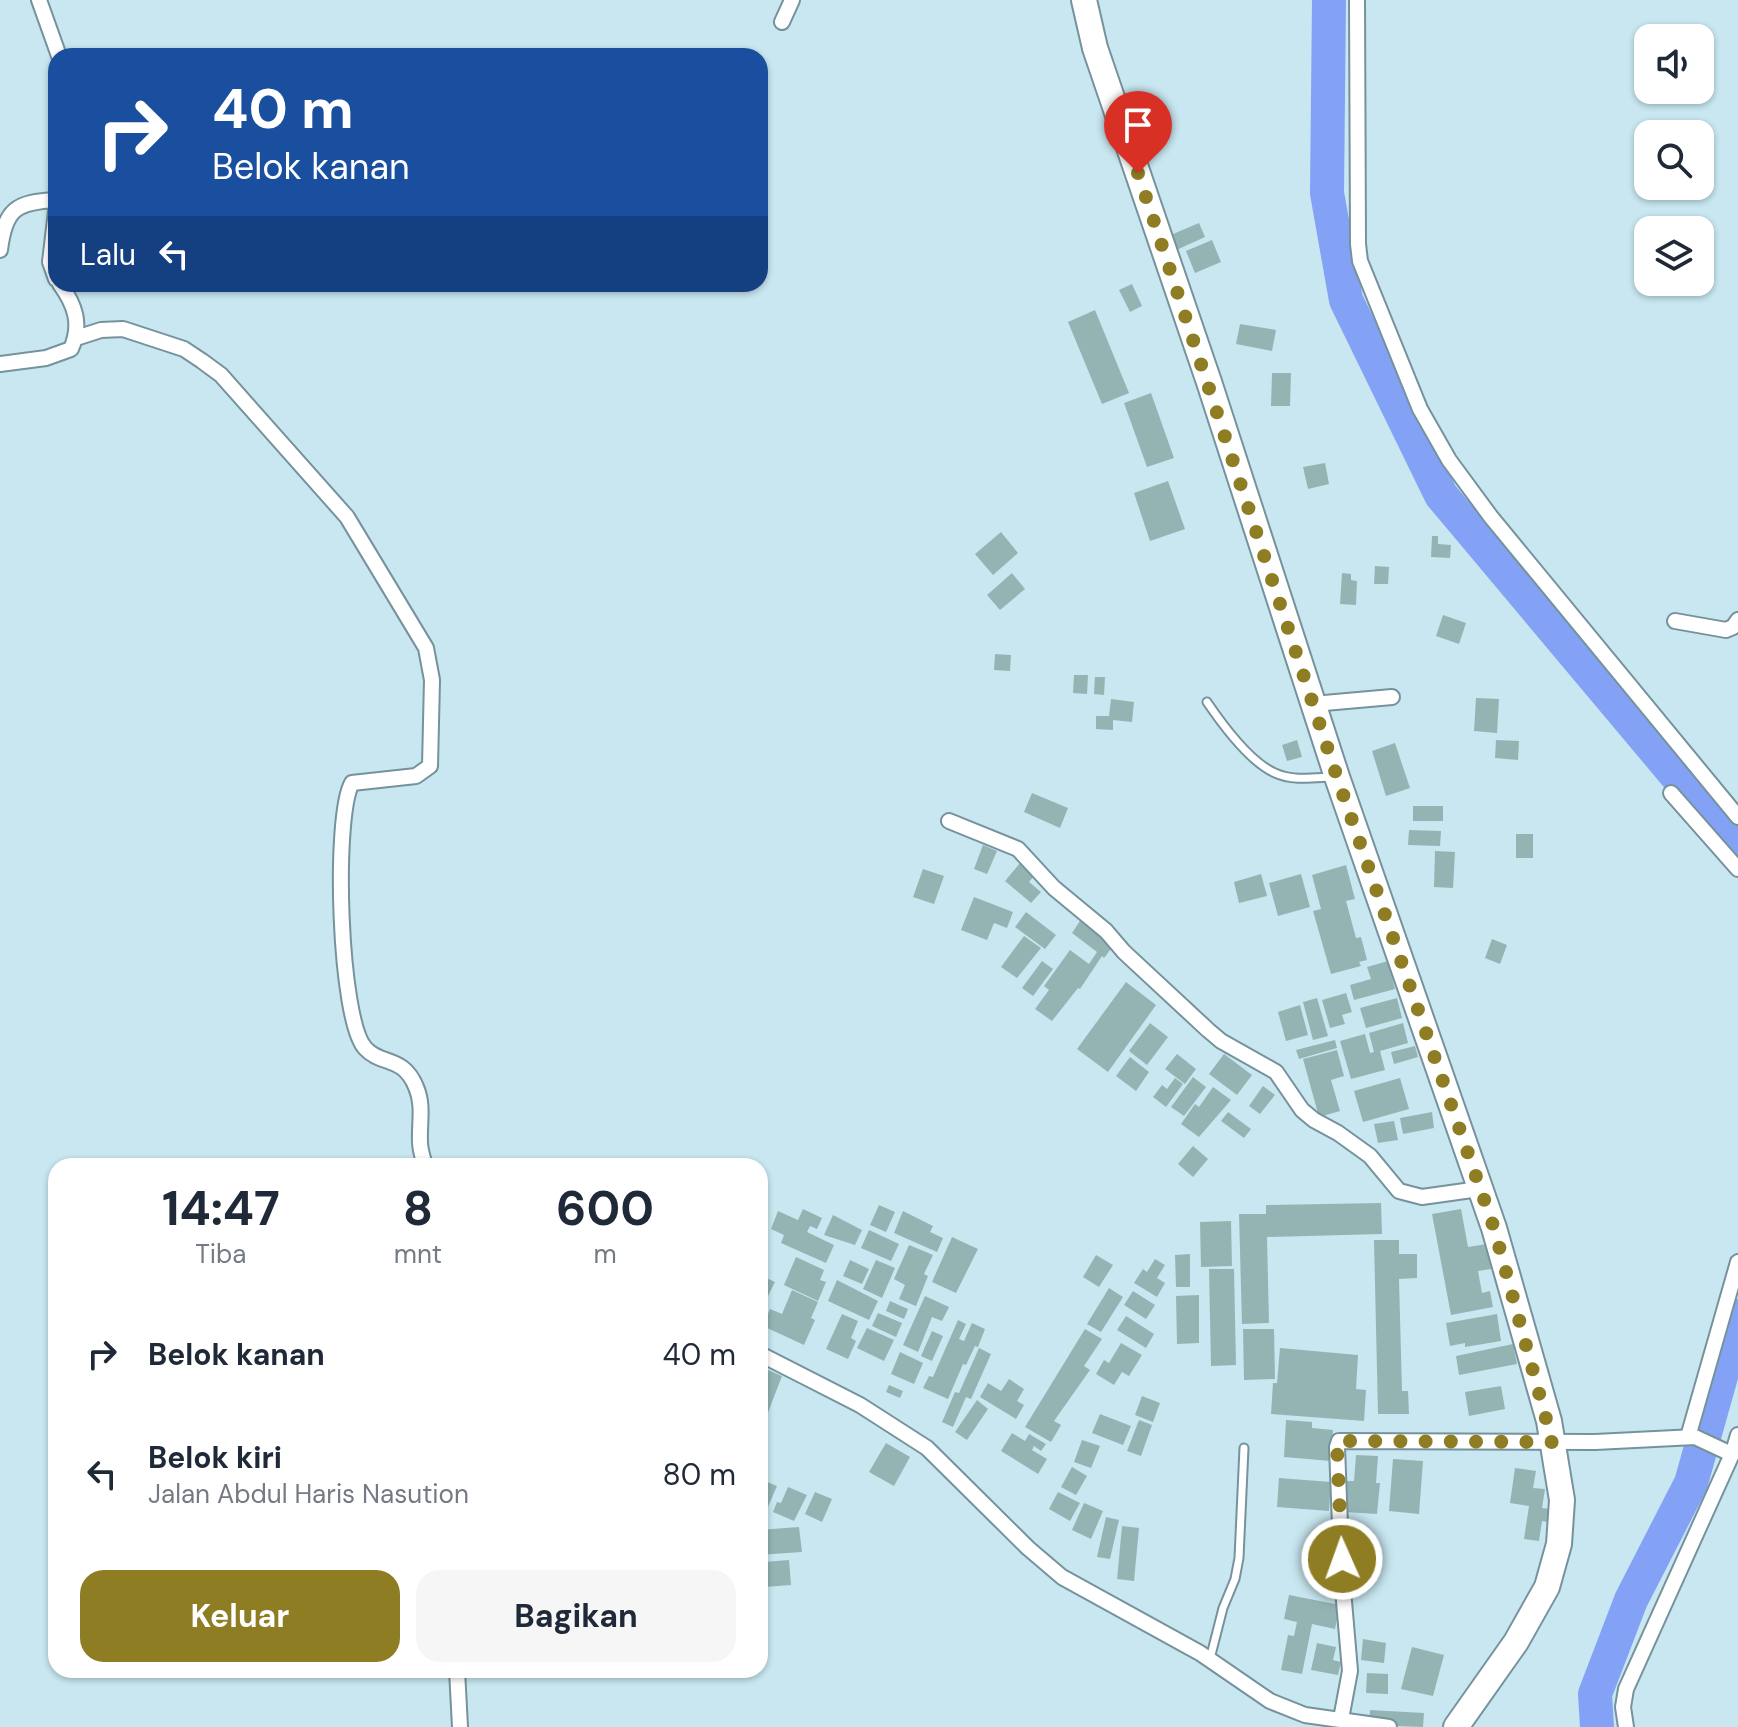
<!DOCTYPE html>
<html lang="id">
<style>
body{margin:0;font-family:"DM Sans",sans-serif;background:#f6f6f7;color:#1f2937;height:100vh;display:flex;flex-direction:column;font-size:30px;white-space:nowrap}
*{box-sizing:border-box;margin:0}
p{font-size:26px;color:#747a83}
.icon{flex:none;width:44px;height:44px;fill:none;stroke:currentColor;stroke-width:2;stroke-linecap:round;stroke-linejoin:round}
.map{position:relative;flex:1;overflow:hidden}
.sheet{position:absolute;left:48px;top:1158px;width:720px;height:520px;display:flex;flex-direction:column;background:#fff;border-radius:24px;box-shadow:0 2px 6px #0004}
.sheet>*{flex:none}
.hud{position:absolute;left:48px;top:48px;width:720px;height:244px;border-radius:24px;box-shadow:0 2px 6px #0004;background:#1a4fa0;color:#fff;overflow:hidden}
.controls{position:absolute;left:1634px;top:24px;display:grid;gap:16px}
.controls a{display:grid;place-items:center;width:80px;height:80px;border-radius:16px;background:#fff;box-shadow:0 2px 6px #0004;font-size:40px}
.pin{position:absolute;display:grid;place-items:center;width:68px;height:68px;color:#fff;margin:-82px -34px;border-radius:50% 50% 50% 0;rotate:-45deg;box-shadow:0 0 8px #0007}
.pin .icon{rotate:45deg}
.me{position:absolute;width:88px;margin:-44px;rotate:358deg;stroke-linejoin:round;filter:drop-shadow(0 0 6px #0008)}
.turn{display:flex;align-items:center;gap:28px;height:168px;padding:0 32px;font-size:36px}
.turn .icon{width:104px;height:104px;stroke-width:2.5}
.turn b{display:block;font-size:56px;line-height:68px}
.then{display:flex;align-items:center;height:76px;padding:0 32px;background:#0003;gap:16px;font-size:30px}
.eta{display:flex;justify-content:space-evenly;align-items:center;height:136px;text-align:center}
.eta b{font-size:48px;font-weight:700;line-height:56px}
.cta{display:flex;gap:16px;margin-top:auto;padding:16px 32px}
.cta a{flex:1;height:92px;border-radius:24px;background:#8e7d23;color:#fff;font-size:32px;font-weight:700;line-height:92px;text-align:center}
.cta a+a{background:#f6f6f7;color:#1f2937}
ul{padding:0;list-style:none}
li{display:flex;align-items:center;gap:24px;height:120px;padding:0 32px}
li div{flex:1}
li b{display:block;font-size:30px}
li em{font-style:normal}
.map>svg:first-child{display:block}
.lines{fill:none;stroke-linecap:round;stroke-linejoin:round}
.river{stroke:#84a2f5;stroke-width:34}
.building{fill:#94b4b4}
.lane-casing{stroke:#76929c;stroke-width:11}
.street-casing{stroke:#76929c;stroke-width:18}
.primary-casing{stroke:#76929c;stroke-width:28}
.lane{stroke:#fff;stroke-width:7}
.street{stroke:#fff;stroke-width:14}
.primary{stroke:#fff;stroke-width:24}
.route{stroke:#8e7d23;stroke-width:14;stroke-dasharray:0 25.2}
</style>
<div class="map">
<svg width="1738" height="1727" viewBox="0 0 1738 1727">
<rect width="100%" height="100%" fill="#c8e7f1"/>
<g class="lines">
<g class="river">
<path d="M 1329,0 L 1327,193 L 1346,300 L 1441,495 L 1738,849"/>
<path d="M 1597,1727 L 1595,1694 L 1631,1600 L 1691,1483 L 1738,1316"/>
</g>
</g>
<g class="building">
<path d="M 1199,223 L 1205,237 L 1172,252 L 1166,237 Z"/>
<path d="M 1212,240 L 1221,262 L 1195,273 L 1186,251 Z"/>
<path d="M 1132,284 L 1142,306 L 1130,312 L 1119,290 Z"/>
<path d="M 1095,310 L 1129,393 L 1102,404 L 1068,322 Z"/>
<path d="M 1240,324 L 1276,330 L 1272,351 L 1236,344 Z"/>
<path d="M 1272,373 L 1291,373 L 1290,406 L 1271,406 Z"/>
<path d="M 1151,393 L 1174,458 L 1147,467 L 1124,403 Z"/>
<path d="M 1325,463 L 1329,484 L 1308,489 L 1303,467 Z"/>
<path d="M 1168,481 L 1185,529 L 1150,541 L 1134,493 Z"/>
<path d="M 1001,532 L 1018,553 L 993,575 L 975,554 Z"/>
<path d="M 1432,536 L 1438,536 L 1438,544 L 1451,545 L 1450,558 L 1431,557 Z"/>
<path d="M 1375,566 L 1389,567 L 1388,584 L 1374,584 Z"/>
<path d="M 1012,573 L 1025,589 L 1000,610 L 987,595 Z"/>
<path d="M 1342,573 L 1351,574 L 1351,580 L 1357,581 L 1356,605 L 1340,604 Z"/>
<path d="M 1443,615 L 1466,623 L 1459,644 L 1436,636 Z"/>
<path d="M 995,654 L 1011,655 L 1010,671 L 994,670 Z"/>
<path d="M 1074,675 L 1088,675 L 1087,694 L 1073,693 Z"/>
<path d="M 1095,677 L 1105,677 L 1104,695 L 1094,694 Z"/>
<path d="M 1476,698 L 1499,699 L 1497,733 L 1474,731 Z"/>
<path d="M 1111,699 L 1134,702 L 1132,722 L 1113,720 L 1113,730 L 1096,729 L 1096,716 L 1109,716 Z"/>
<path d="M 1297,740 L 1302,757 L 1287,761 L 1282,745 Z"/>
<path d="M 1496,740 L 1519,741 L 1518,760 L 1495,758 Z"/>
<path d="M 1395,743 L 1410,788 L 1386,796 L 1372,751 Z"/>
<path d="M 1032,793 L 1068,808 L 1060,828 L 1024,812 Z"/>
<rect x="1413" y="806" width="30" height="15"/>
<path d="M 1409,830 L 1441,831 L 1440,846 L 1408,845 Z"/>
<rect x="1516" y="834" width="17" height="24"/>
<path d="M 983,845 L 997,851 L 987,874 L 974,869 Z"/>
<path d="M 1435,851 L 1455,852 L 1453,888 L 1434,887 Z"/>
<path d="M 1020,863 L 1035,875 L 1029,882 L 1041,892 L 1031,903 L 1005,881 Z"/>
<path d="M 1346,865 L 1355,899 L 1346,901 L 1356,938 L 1361,937 L 1367,960 L 1359,962 L 1361,966 L 1331,974 L 1313,911 L 1321,909 L 1312,875 Z"/>
<path d="M 923,869 L 944,876 L 934,904 L 913,897 Z"/>
<path d="M 1261,874 L 1267,896 L 1239,903 L 1234,882 Z"/>
<path d="M 1301,874 L 1310,907 L 1278,916 L 1269,883 Z"/>
<path d="M 974,897 L 1013,912 L 1007,928 L 994,923 L 987,940 L 961,930 Z"/>
<path d="M 1026,912 L 1056,935 L 1045,949 L 1015,927 Z"/>
<path d="M 1080,921 L 1113,946 L 1104,958 L 1102,956 L 1080,989 L 1078,988 L 1052,1021 L 1035,1009 L 1049,990 L 1044,986 L 1070,950 L 1089,964 L 1097,952 L 1072,933 Z"/>
<path d="M 1024,936 L 1041,948 L 1017,978 L 1001,967 Z"/>
<path d="M 1492,939 L 1507,945 L 1500,964 L 1485,958 Z"/>
<path d="M 1042,961 L 1053,969 L 1033,996 L 1022,988 Z"/>
<path d="M 1388,961 L 1395,989 L 1354,1000 L 1350,985 L 1371,979 L 1367,967 Z"/>
<path d="M 1126,982 L 1156,1005 L 1108,1072 L 1077,1049 Z"/>
<path d="M 1346,993 L 1352,1012 L 1342,1015 L 1345,1024 L 1330,1028 L 1322,1000 Z"/>
<path d="M 1317,998 L 1328,1036 L 1313,1040 L 1303,1002 Z"/>
<path d="M 1397,998 L 1402,1018 L 1366,1028 L 1360,1008 Z"/>
<path d="M 1300,1005 L 1308,1035 L 1286,1041 L 1278,1012 Z"/>
<path d="M 1150,1023 L 1168,1037 L 1147,1065 L 1129,1051 Z"/>
<path d="M 1403,1023 L 1408,1043 L 1380,1051 L 1385,1070 L 1351,1079 L 1340,1041 L 1365,1034 L 1370,1053 L 1374,1052 L 1369,1033 Z"/>
<path d="M 1335,1040 L 1337,1048 L 1299,1059 L 1296,1050 Z"/>
<path d="M 1415,1046 L 1418,1057 L 1394,1064 L 1391,1052 Z"/>
<path d="M 1337,1050 L 1344,1076 L 1331,1080 L 1340,1111 L 1319,1117 L 1303,1059 Z"/>
<path d="M 1177,1054 L 1196,1069 L 1185,1084 L 1165,1069 Z"/>
<path d="M 1224,1054 L 1252,1075 L 1237,1095 L 1209,1074 Z"/>
<path d="M 1130,1057 L 1149,1072 L 1136,1091 L 1116,1076 Z"/>
<path d="M 1193,1077 L 1206,1087 L 1184,1116 L 1171,1107 Z"/>
<path d="M 1175,1078 L 1183,1084 L 1166,1107 L 1153,1097 L 1162,1085 L 1167,1089 Z"/>
<path d="M 1400,1078 L 1409,1109 L 1363,1122 L 1354,1091 Z"/>
<path d="M 1263,1086 L 1275,1095 L 1260,1114 L 1249,1106 Z"/>
<path d="M 1213,1087 L 1231,1100 L 1199,1137 L 1181,1124 L 1195,1104 L 1199,1107 Z"/>
<path d="M 1228,1112 L 1251,1129 L 1244,1138 L 1221,1121 Z"/>
<path d="M 1432,1112 L 1434,1128 L 1403,1134 L 1400,1118 Z"/>
<path d="M 1394,1121 L 1398,1140 L 1378,1143 L 1374,1124 Z"/>
<path d="M 1193,1146 L 1208,1159 L 1193,1177 L 1178,1164 Z"/>
<path d="M 1381,1203 L 1382,1234 L 1267,1237 L 1269,1323 L 1242,1324 L 1239,1214 L 1266,1214 L 1266,1205 Z"/>
<path d="M 879,1205 L 895,1212 L 886,1232 L 870,1225 Z"/>
<path d="M 803,1209 L 822,1218 L 817,1229 L 810,1226 L 807,1232 L 834,1245 L 826,1263 L 781,1243 L 784,1235 L 771,1229 L 778,1211 L 798,1220 Z"/>
<path d="M 1461,1209 L 1468,1247 L 1487,1244 L 1491,1269 L 1478,1271 L 1482,1293 L 1490,1291 L 1493,1307 L 1451,1315 L 1432,1214 Z"/>
<path d="M 903,1211 L 933,1226 L 930,1232 L 943,1238 L 937,1252 L 894,1233 Z"/>
<path d="M 833,1215 L 862,1230 L 855,1245 L 824,1235 Z"/>
<path d="M 1231,1221 L 1232,1266 L 1201,1267 L 1200,1222 Z"/>
<path d="M 869,1230 L 899,1244 L 891,1261 L 861,1248 Z"/>
<path d="M 952,1237 L 978,1249 L 956,1293 L 932,1282 Z"/>
<path d="M 1374,1240 L 1399,1240 L 1399,1254 L 1417,1254 L 1417,1278 L 1399,1279 L 1402,1391 L 1408,1391 L 1409,1414 L 1378,1414 Z"/>
<path d="M 909,1245 L 933,1255 L 924,1274 L 928,1276 L 916,1306 L 899,1299 L 905,1285 L 894,1279 Z"/>
<path d="M 1190,1254 L 1190,1287 L 1176,1287 L 1175,1255 Z"/>
<path d="M 1096,1255 L 1113,1265 L 1099,1287 L 1083,1277 Z"/>
<path d="M 796,1257 L 824,1270 L 820,1280 L 826,1282 L 818,1301 L 784,1285 Z"/>
<path d="M 1155,1259 L 1165,1265 L 1157,1278 L 1165,1283 L 1157,1297 L 1134,1283 L 1143,1269 L 1147,1272 Z"/>
<path d="M 850,1260 L 869,1269 L 862,1284 L 843,1276 Z"/>
<path d="M 876,1260 L 895,1268 L 882,1298 L 863,1289 Z"/>
<path d="M 1209,1269 L 1234,1269 L 1236,1365 L 1211,1366 Z"/>
<path d="M 760,1275 L 775,1282 L 760,1312 Z"/>
<path d="M 837,1280 L 878,1301 L 869,1320 L 828,1301 Z"/>
<path d="M 1109,1288 L 1123,1297 L 1101,1332 L 1087,1324 Z"/>
<path d="M 792,1290 L 818,1302 L 811,1318 L 815,1320 L 804,1345 L 763,1326 L 770,1309 L 782,1314 Z"/>
<path d="M 1133,1291 L 1155,1305 L 1146,1319 L 1124,1305 Z"/>
<path d="M 1199,1295 L 1199,1343 L 1177,1344 L 1176,1296 Z"/>
<path d="M 925,1296 L 949,1307 L 942,1321 L 932,1317 L 918,1352 L 903,1345 Z"/>
<path d="M 890,1301 L 908,1309 L 904,1319 L 886,1311 Z"/>
<path d="M 878,1313 L 902,1323 L 896,1337 L 872,1326 Z"/>
<path d="M 842,1314 L 858,1321 L 851,1338 L 856,1341 L 848,1359 L 826,1349 Z"/>
<path d="M 1497,1314 L 1501,1341 L 1465,1347 L 1465,1343 L 1450,1346 L 1446,1323 Z"/>
<path d="M 1126,1316 L 1154,1334 L 1146,1348 L 1117,1330 Z"/>
<path d="M 958,1320 L 966,1324 L 959,1339 L 964,1341 L 972,1323 L 985,1329 L 978,1347 L 975,1346 L 966,1365 L 963,1364 L 948,1399 L 923,1388 L 929,1376 L 933,1377 Z"/>
<path d="M 867,1328 L 894,1340 L 884,1361 L 857,1348 Z"/>
<path d="M 1085,1329 L 1102,1339 L 1084,1366 L 1090,1370 L 1054,1421 L 1061,1425 L 1051,1442 L 1025,1427 Z"/>
<path d="M 1243,1329 L 1274,1329 L 1275,1379 L 1244,1380 Z"/>
<path d="M 932,1331 L 943,1336 L 932,1361 L 921,1356 Z"/>
<path d="M 1121,1343 L 1142,1355 L 1129,1376 L 1122,1372 L 1114,1385 L 1096,1374 L 1104,1360 L 1109,1363 Z"/>
<path d="M 1513,1344 L 1517,1364 L 1459,1375 L 1456,1356 Z"/>
<path d="M 979,1348 L 991,1354 L 971,1399 L 966,1397 L 953,1427 L 942,1422 L 955,1392 L 959,1393 Z"/>
<path d="M 1280,1348 L 1358,1355 L 1356,1389 L 1366,1390 L 1364,1421 L 1271,1414 L 1273,1383 L 1277,1383 Z"/>
<path d="M 900,1352 L 923,1363 L 914,1384 L 891,1374 Z"/>
<path d="M 763,1368 L 782,1376 L 767,1415 L 760,1412 L 760,1375 Z"/>
<path d="M 1009,1379 L 1024,1389 L 1017,1401 L 1024,1405 L 1016,1419 L 980,1397 L 988,1383 L 1001,1391 Z"/>
<path d="M 889,1385 L 903,1391 L 900,1398 L 886,1392 Z"/>
<path d="M 1501,1386 L 1505,1409 L 1469,1416 L 1465,1392 Z"/>
<path d="M 1142,1396 L 1160,1403 L 1153,1422 L 1135,1415 Z"/>
<path d="M 977,1400 L 988,1409 L 967,1440 L 955,1432 Z"/>
<path d="M 1100,1414 L 1131,1426 L 1123,1445 L 1092,1433 Z"/>
<path d="M 1139,1420 L 1152,1425 L 1141,1456 L 1127,1451 Z"/>
<path d="M 1286,1420 L 1312,1422 L 1312,1428 L 1333,1430 L 1331,1461 L 1284,1457 Z"/>
<path d="M 1012,1433 L 1025,1441 L 1029,1434 L 1046,1444 L 1041,1451 L 1034,1446 L 1032,1450 L 1047,1459 L 1038,1474 L 1001,1451 Z"/>
<path d="M 1082,1440 L 1100,1446 L 1091,1468 L 1074,1462 Z"/>
<path d="M 886,1443 L 910,1457 L 894,1486 L 869,1472 Z"/>
<path d="M 1356,1455 L 1378,1456 L 1376,1483 L 1380,1483 L 1377,1514 L 1345,1512 L 1347,1481 L 1354,1481 Z"/>
<path d="M 1393,1459 L 1423,1461 L 1419,1514 L 1389,1511 Z"/>
<path d="M 1072,1467 L 1087,1476 L 1076,1495 L 1061,1487 Z"/>
<path d="M 1515,1468 L 1536,1471 L 1533,1488 L 1545,1489 L 1542,1508 L 1550,1509 L 1547,1522 L 1542,1521 L 1539,1541 L 1524,1539 L 1529,1506 L 1510,1503 Z"/>
<path d="M 1279,1478 L 1331,1482 L 1329,1511 L 1277,1507 Z"/>
<path d="M 760,1479 L 777,1486 L 767,1509 L 760,1506 Z"/>
<path d="M 788,1487 L 807,1495 L 794,1521 L 773,1512 L 777,1502 L 781,1503 Z"/>
<path d="M 815,1492 L 832,1499 L 822,1522 L 805,1514 Z"/>
<path d="M 1058,1492 L 1080,1503 L 1070,1521 L 1049,1509 Z"/>
<path d="M 1084,1503 L 1103,1511 L 1091,1539 L 1072,1530 Z"/>
<path d="M 1106,1517 L 1119,1520 L 1110,1559 L 1097,1557 Z"/>
<path d="M 1122,1526 L 1139,1528 L 1134,1581 L 1117,1579 Z"/>
<path d="M 799,1527 L 802,1552 L 760,1555 L 760,1530 Z"/>
<path d="M 789,1560 L 791,1585 L 765,1587 L 764,1562 Z"/>
<path d="M 1289,1595 L 1340,1605 L 1335,1629 L 1312,1624 L 1302,1674 L 1281,1670 L 1288,1635 L 1294,1636 L 1297,1622 L 1284,1619 Z"/>
<path d="M 1363,1639 L 1386,1643 L 1384,1663 L 1361,1660 Z"/>
<path d="M 1317,1643 L 1336,1647 L 1333,1660 L 1341,1662 L 1338,1675 L 1311,1670 Z"/>
<path d="M 1412,1647 L 1444,1655 L 1433,1696 L 1401,1689 Z"/>
<path d="M 1367,1673 L 1388,1674 L 1388,1694 L 1366,1693 Z"/>
<path d="M 1370,1710 L 1424,1713 L 1423,1727 L 1369,1725 Z"/>
</g>
<g class="lines">
<defs>
<g id="lane">
<path d="M 1207,702 C 1222,724 1250,762 1275,773 C 1292,781 1312,778 1331,777"/>
<path d="M 1210,1659 L 1223,1608 L 1235,1579 L 1239,1558 L 1244,1448"/>
</g>
<g id="street">
<path d="M 39,0 L 59,56"/>
<path d="M 1357,0 L 1358,244 L 1360,261 L 1420,409 L 1449,460 L 1491,517 L 1738,817"/>
<path d="M 782,22 L 792,0"/>
<path d="M 56,211 L 50,262 L 56,279"/>
<path d="M 0,250 C 5,209 16,202 56,200"/>
<path d="M 76,338 L 101,330 L 123,329 L 184,349 L 202,361 L 221,375 L 347,517 L 426,648 L 432,680 L 430,766 L 416,776 L 352,783 C 333,816 339,1019 365,1048 C 381,1066 403,1055 416,1087 C 424,1105 419,1124 420,1142 C 420,1150 423,1158 425,1166"/>
<path d="M 0,364 L 46,358 L 71,349 C 82,324 75,305 60,284"/>
<path d="M 1675,621 L 1726,630 L 1733,627 L 1738,620"/>
<path d="M 1313,704 L 1392,697"/>
<path d="M 1671,793 L 1738,869"/>
<path d="M 949,821 L 1018,849 L 1054,888 L 1106,931 L 1124,952 L 1208,1030 L 1221,1041 L 1276,1072 L 1302,1110 L 1314,1120 L 1338,1133 L 1370,1156 L 1399,1191 L 1422,1197 L 1479,1189"/>
<path d="M 760,1354 L 860,1405 L 927,1448 L 1028,1548 L 1062,1577 L 1200,1653 L 1270,1701 L 1305,1715 L 1389,1727"/>
<path d="M 1688,1437 L 1738,1262"/>
<path d="M 457,1670 L 460,1727"/>
<path d="M 1341,1719 L 1350,1671 L 1342,1578 L 1337,1447 L 1339,1441 L 1595,1442 L 1695,1437 L 1727,1452 L 1738,1452"/>
<path d="M 1626,1727 L 1623,1707 L 1626,1689 L 1733,1452 L 1738,1435"/>
</g>
<path id="primary" d="M 1084,0 L 1095,48 L 1209,382 L 1337,777 L 1494,1228 L 1549,1421 L 1562,1500 L 1559,1544 L 1547,1587 L 1516,1642 L 1456,1727"/>
</defs>
<use href="#lane" class="lane-casing"/>
<use href="#street" class="street-casing"/>
<use href="#primary" class="primary-casing"/>
<use href="#lane" class="lane"/>
<use href="#street" class="street"/>
<use href="#primary" class="primary"/>
</g>
<g class="lines">
<path class="route" d="M 1138,173 L 1337,777 L 1494,1228 L 1551,1437 L 1552,1442 L 1339,1441 L 1337,1447 L 1342,1559"/>
</g>
</svg>
<div class="controls">
<a><svg class="icon" aria-label="sound" viewBox="0 0 24 24"><path d="M4 9h4l5-4v14l-5-4H4zM17 9q2 3 0 6"/></svg></a>
<a><svg class="icon" aria-label="search" viewBox="0 0 24 24"><circle cx="10" cy="10" r="6"/><path d="M15 15l6 6"/></svg></a>
<a><svg class="icon" aria-label="layers" viewBox="0 0 24 24"><path d="M12 4l9 5-9 5-9-5zM3 14l9 5 9-5"/></svg></a>
</div>
<div class="pin" style="left:1138px;top:173px;background:#d93025"><svg class="icon" aria-label="arrive" viewBox="0 0 24 24"><path d="M6 21V4h12l-3 4 3 4H6"/></svg></div>
<svg class="me" style="left:1342px;top:1559px" viewBox="-20 -20 40 40"><circle r="17" fill="#8e7d23" stroke="#fff" stroke-width="3"/><path d="M0-11L8 9 0 5-8 9z" fill="#fff"/></svg>
<div class="hud">
<div class="turn"><svg class="icon" aria-label="right" viewBox="0 0 24 24"><path d="M7 20v-9h11M14 6l5 5-5 5"/></svg><div><b>40 m</b>Belok kanan</div></div>
<div class="then">Lalu<svg class="icon" aria-label="left" viewBox="0 0 24 24"><path d="M17 20v-9H6M10 6l-5 5 5 5"/></svg></div>
</div>
<section class="sheet">
<div class="eta">
<div><b>14:47</b><p>Tiba</p></div>
<div><b>8</b><p>mnt</p></div>
<div><b>600</b><p>m</p></div>
</div>
<ul>
<li><svg class="icon" aria-label="right" viewBox="0 0 24 24"><path d="M7 20v-9h11M14 6l5 5-5 5"/></svg><div><b>Belok kanan</b></div><em>40 m</em></li>
<li><svg class="icon" aria-label="left" viewBox="0 0 24 24"><path d="M17 20v-9H6M10 6l-5 5 5 5"/></svg><div><b>Belok kiri</b><p>Jalan Abdul Haris Nasution</p></div><em>80 m</em></li>
</ul>
<div class="cta"><a>Keluar</a><a>Bagikan</a></div>
</section>
</div>
